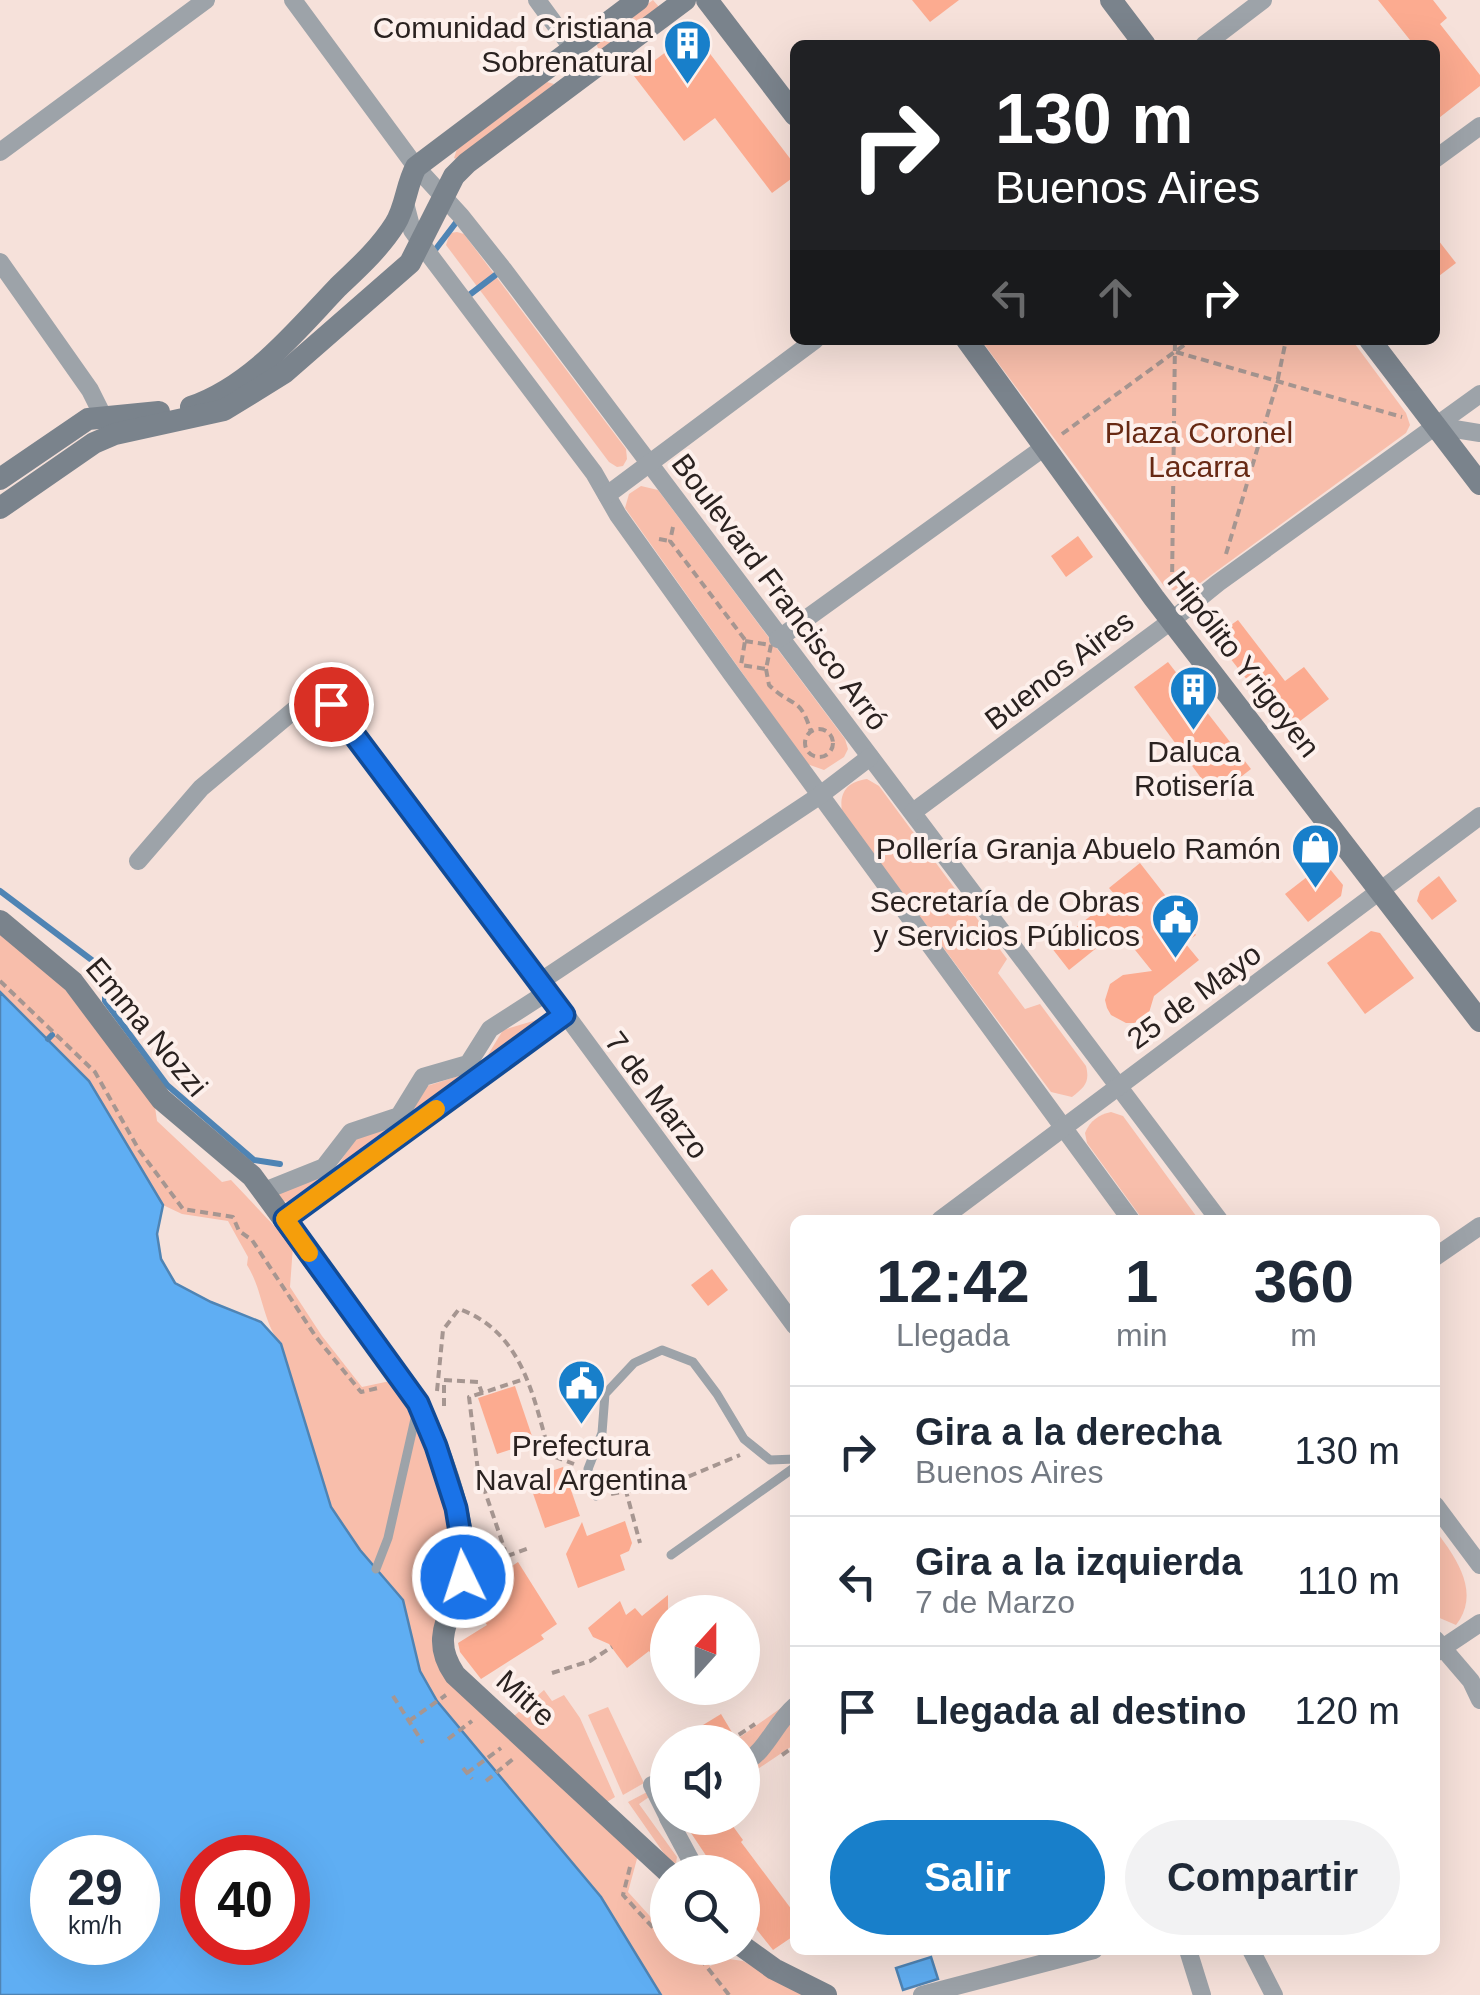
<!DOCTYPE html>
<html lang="es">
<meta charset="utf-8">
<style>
body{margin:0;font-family:Helvetica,sans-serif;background:#f2f2f3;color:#1f2937;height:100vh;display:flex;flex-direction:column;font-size:38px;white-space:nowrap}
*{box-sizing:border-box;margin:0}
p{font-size:32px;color:#747a83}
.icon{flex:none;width:55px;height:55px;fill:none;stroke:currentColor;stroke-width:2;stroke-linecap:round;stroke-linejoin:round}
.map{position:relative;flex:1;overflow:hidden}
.details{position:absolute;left:790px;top:1215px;width:650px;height:740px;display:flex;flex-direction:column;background:#fff;border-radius:15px;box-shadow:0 10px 40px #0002}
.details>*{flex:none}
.guide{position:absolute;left:790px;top:40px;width:650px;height:305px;border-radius:15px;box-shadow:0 10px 40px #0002;background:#202124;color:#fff;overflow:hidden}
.needle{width:65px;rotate:21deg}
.buttons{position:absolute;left:650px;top:1595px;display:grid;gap:20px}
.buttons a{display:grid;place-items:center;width:110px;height:110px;border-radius:50%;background:#fff;box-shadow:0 10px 40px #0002;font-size:50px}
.speed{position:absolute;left:30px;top:1835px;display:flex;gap:20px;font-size:50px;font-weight:700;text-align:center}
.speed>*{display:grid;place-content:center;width:130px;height:130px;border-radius:50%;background:#fff;box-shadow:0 10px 40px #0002;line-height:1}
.speed small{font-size:25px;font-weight:400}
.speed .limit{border:15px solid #d22;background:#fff;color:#111}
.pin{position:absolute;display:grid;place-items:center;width:85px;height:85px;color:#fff;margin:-42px;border:5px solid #fff;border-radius:50%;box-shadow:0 2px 10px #0007}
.me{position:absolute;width:110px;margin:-55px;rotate:356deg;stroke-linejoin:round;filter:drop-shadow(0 0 8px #0008)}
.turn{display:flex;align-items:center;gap:35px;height:210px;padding:0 40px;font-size:45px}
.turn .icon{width:130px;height:130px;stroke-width:2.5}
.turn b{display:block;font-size:70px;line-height:85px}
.lanes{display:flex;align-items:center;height:95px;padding:0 40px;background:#0003;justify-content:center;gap:50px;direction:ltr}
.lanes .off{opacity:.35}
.eta{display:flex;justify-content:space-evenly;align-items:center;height:170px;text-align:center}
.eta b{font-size:60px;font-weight:700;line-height:70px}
.cta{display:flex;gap:20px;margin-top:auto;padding:20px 40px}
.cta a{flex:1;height:115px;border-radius:60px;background:#187fca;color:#fff;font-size:40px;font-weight:700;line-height:115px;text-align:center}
.cta a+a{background:#f2f2f3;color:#1f2937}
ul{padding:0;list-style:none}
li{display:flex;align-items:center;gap:30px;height:130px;padding:0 40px;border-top:2px solid #e0e1e3}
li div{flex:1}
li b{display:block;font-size:38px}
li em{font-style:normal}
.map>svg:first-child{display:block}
.green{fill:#f8beab}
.water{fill:#5faef3;stroke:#4f84b4;stroke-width:2.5;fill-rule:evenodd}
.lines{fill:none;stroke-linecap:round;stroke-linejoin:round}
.stream{stroke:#4f84b4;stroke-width:6}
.building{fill:#fcab90}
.path{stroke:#a69691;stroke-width:4;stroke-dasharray:8 5;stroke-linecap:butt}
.lane{stroke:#9da3a9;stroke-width:9}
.street{stroke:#9da3a9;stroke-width:18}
.secondary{stroke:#7a838c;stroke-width:22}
.route-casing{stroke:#114b97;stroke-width:25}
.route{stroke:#1a73e8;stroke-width:18}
.slow{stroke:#f59e0b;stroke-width:18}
.labels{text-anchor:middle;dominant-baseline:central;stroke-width:8;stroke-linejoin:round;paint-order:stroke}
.poi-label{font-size:30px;fill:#2a2220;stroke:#fdf0ec;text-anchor:end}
.park-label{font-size:30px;fill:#672914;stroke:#fdf0ec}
.street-label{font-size:30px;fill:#2a2220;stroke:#fdf0ec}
</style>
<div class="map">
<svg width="1480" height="1995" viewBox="0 0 1480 1995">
<rect width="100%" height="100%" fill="#f6e1da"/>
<g class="green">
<path d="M 653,0 L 659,7 L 602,50 L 598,48 L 596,43 Z"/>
<path d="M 547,82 L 554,84 L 458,160 L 454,158 L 457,149 Z"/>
<path d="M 457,232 L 464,234 L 626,449 L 627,459 L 623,466 L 617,467 L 609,462 L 446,245 L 450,233 Z"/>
<path d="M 981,340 L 1352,340 L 1406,413 L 1410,425 L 1406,433 L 1192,589 L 1178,592 L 1164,586 Z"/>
<path d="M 641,486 L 658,490 L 845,739 L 848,749 L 844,757 L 824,770 L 807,764 L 625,508 L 629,494 Z"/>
<path d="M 867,779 L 879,786 L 1007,959 L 998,973 L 1025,1009 L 1040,1004 L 1086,1066 C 1090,1082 1085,1087 1072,1097 L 1051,1092 L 842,812 C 839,792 847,782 867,779 Z"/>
<path d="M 0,933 L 58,980 L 155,1107 L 157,1121 L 222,1182 L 231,1180 L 293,1246 L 290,1287 L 322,1336 L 362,1387 L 390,1381 L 412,1408 L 440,1486 L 450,1526 L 455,1563 L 435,1649 L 638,1855 L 628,1892 L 659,1926 L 667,1922 L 668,1948 L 698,1948 L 710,1966 L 729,1959 L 743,1961 L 805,1995 L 661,1995 L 601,1897 L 437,1701 L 420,1671 L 403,1600 L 360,1550 L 331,1507 L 281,1345 C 262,1321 263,1290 247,1265 L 248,1257 L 228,1221 L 182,1214 L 163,1205 L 89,1081 L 0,992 Z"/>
<path d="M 543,1018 L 483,1063 L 503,1030 Z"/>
<path d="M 468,1073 L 408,1118 L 427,1086 Z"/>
<path d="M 1111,1112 L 1123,1116 L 1199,1220 L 1143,1220 L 1087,1143 L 1085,1133 C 1090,1121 1098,1115 1111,1112 Z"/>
<path d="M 396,1125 L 291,1202 L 279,1201 L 279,1193 L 338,1165 L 356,1138 Z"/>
<path d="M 1435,1530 C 1459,1561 1480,1594 1456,1625 L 1435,1616 Z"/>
<path d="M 544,1690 L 552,1701 L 564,1695 L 580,1718 L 615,1797 L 607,1802 L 514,1716 Z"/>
<path d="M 795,1698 L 774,1716 L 759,1740 L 743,1757 L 742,1742 L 733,1742 Z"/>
<path d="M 608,1707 L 644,1783 L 623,1795 L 588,1715 Z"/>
<path d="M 795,1716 L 795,1744 L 743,1779 L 742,1771 C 774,1757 773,1735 795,1716 Z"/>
<path d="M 649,1791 L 649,1797 L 639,1804 L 677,1857 L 676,1863 L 670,1862 L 628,1802 Z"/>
</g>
<g class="water">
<path d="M 0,992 L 89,1081 L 163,1205 L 157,1234 L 161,1259 L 175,1283 L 211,1302 L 261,1322 L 281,1344 L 331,1507 L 360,1550 L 403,1600 L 420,1671 L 437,1701 L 601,1897 L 661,1995 L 0,1995 ZM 52,1858 L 138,1858 L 138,1942 L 52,1942 ZM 202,1858 L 288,1858 L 288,1942 L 202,1942 Z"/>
<path d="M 931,1957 L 938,1979 L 903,1990 L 896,1968 Z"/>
</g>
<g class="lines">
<g class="stream">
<path d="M 432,254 L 461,216"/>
<path d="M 464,299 L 502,270"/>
<path d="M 0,891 L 105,970 L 105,1001 L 167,1085 L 254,1160 L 280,1164"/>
<path d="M 48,1039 L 52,1035"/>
</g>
</g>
<g class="building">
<path d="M 912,0 L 959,0 L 930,22 Z"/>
<path d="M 1378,0 L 1433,0 L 1447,18 L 1440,24 L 1480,75 L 1480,86 L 1435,121 L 1435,45 L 1414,45 Z"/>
<path d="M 687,36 L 698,38 L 795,165 L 795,176 L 772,193 L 715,118 L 684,141 L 634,76 Z"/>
<path d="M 1435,236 L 1456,263 L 1435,279 Z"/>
<path d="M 1078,536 L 1093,557 L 1066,577 L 1051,556 Z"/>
<path d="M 1238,620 L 1285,681 L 1304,667 L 1329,699 L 1287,731 L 1219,644 L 1221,632 Z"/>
<path d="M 1168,662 L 1251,769 L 1215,797 L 1134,687 Z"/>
<path d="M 1140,863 L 1196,935 L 1185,943 L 1199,960 L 1154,996 L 1148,1016 L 1134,1023 L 1126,1023 L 1111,1015 L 1107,1008 L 1105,1000 L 1110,984 L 1123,975 L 1152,971 L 1119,930 L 1069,970 L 1051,947 L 1116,896 L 1109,888 Z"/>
<path d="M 1325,863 L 1343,885 L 1341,896 L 1308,922 L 1285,894 Z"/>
<path d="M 1439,876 L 1457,901 L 1432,920 L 1417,901 L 1420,891 Z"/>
<path d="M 1371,931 L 1380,933 L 1414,978 L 1365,1014 L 1327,963 Z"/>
<path d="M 712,1269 L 728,1290 L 708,1306 L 691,1285 Z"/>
<path d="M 515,1386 L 534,1442 L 497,1454 L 478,1398 Z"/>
<path d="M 563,1467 L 580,1516 L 545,1528 L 528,1479 Z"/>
<path d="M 625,1521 L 632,1543 L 629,1551 L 620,1555 L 625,1570 L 578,1588 L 566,1554 L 582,1522 L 587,1536 Z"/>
<path d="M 518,1562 L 557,1624 L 541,1635 L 544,1639 L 481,1679 L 460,1652 L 458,1643 L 487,1625 L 470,1601 L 474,1592 Z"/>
<path d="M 668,1595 L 668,1646 L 655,1659 L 649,1651 L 627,1668 L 609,1644 L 593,1637 L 588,1628 L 620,1601 L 626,1615 L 635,1608 L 642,1616 Z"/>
<path d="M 721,1714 L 733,1734 L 714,1742 L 703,1725 Z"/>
<path d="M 707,1818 L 727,1818 L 743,1840 L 741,1842 L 795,1914 L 795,1935 L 773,1950 L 742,1911 L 742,1872 L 717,1872 L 689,1830 Z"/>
</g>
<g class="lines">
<g class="path">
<path d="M 1176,352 L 1402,417"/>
<path d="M 1062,434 L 1191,340"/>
<path d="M 673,527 L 670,541 L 746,641"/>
<path d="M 659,539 L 670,541"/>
<path d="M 1226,554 L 1277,383 L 1286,340"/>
<path d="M 1172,585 L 1175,340"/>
<path d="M 745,641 L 771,645 L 766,669 L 741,665 Z"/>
<path d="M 766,669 L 769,685 C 792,708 800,695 811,732"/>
<circle cx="819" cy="743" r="14"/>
<path d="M 0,981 L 95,1072 L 139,1150 L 183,1209 L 233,1217 L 239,1231 L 252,1240 L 316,1337 L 361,1392 L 378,1388"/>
<path d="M 437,1391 L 443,1330 L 459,1309 C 523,1332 533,1396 550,1455 L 574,1464"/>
<path d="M 482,1393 L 469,1397 L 478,1471 L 511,1568"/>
<path d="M 444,1406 L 444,1380 L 478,1382 L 482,1393 L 527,1378"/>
<path d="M 626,1491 L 668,1485 L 740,1455"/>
<path d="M 611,1494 L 626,1491 L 640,1543"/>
<path d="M 483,1550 L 502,1543"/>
<path d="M 507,1556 L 529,1548"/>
<path d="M 552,1673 L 590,1661 L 612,1647"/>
<path d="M 393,1696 L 423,1743"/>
<path d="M 409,1721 L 446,1695"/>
<path d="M 448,1739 L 472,1721"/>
<path d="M 728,1742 L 755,1724"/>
<path d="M 782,1755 L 795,1746"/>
<path d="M 463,1768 L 472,1779"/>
<path d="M 467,1773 L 501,1748"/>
<path d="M 486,1781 L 513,1759"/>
<path d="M 630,1867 L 623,1895 L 657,1932 L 668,1927"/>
<path d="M 692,1948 L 729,1995"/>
</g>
<g class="lane">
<path d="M 596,1496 L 588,1469 L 602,1433 L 605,1394 L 634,1363 L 662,1350 L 693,1362 L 717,1394 L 744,1439 L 770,1460 L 795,1459"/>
<path d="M 671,1555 L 795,1467"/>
<path d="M 376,1569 L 388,1538 L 417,1410"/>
</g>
<g class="street">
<path d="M 293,0 L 416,167 L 461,216 L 503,269 L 1219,1220"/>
<path d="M 537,0 L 589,71"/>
<path d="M 1204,45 L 1263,0"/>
<path d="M 0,152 L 206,0"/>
<path d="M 1435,159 L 1480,126"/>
<path d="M 405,203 L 412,230 L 431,257 L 594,473 L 618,515 L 731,673 L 1131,1220"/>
<path d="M 0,262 L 90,390 L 108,426"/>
<path d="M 1436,426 L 1480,433"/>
<path d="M 607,495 L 815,340"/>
<path d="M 778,639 L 1046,446"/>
<path d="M 913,812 L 1171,621 L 1218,583 L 1480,394"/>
<path d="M 138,861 L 201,788 L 299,706 L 331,704 L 541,981 L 795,1326"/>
<path d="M 541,981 L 819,796 L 870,757"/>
<path d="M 264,1191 L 324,1167 L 351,1132 L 399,1116 L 423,1077 L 468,1064 L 490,1029 L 549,991"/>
<path d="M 285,1219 L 564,1015"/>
<path d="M 940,1220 L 1480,816"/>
<path d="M 1435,1257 L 1480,1226"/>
<path d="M 1435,1505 L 1480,1565"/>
<path d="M 1435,1639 L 1471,1681 L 1480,1700"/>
<path d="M 1435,1653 L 1480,1623"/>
<path d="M 742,1764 C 767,1752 774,1724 795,1706"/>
<path d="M 652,1785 L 668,1817"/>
<path d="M 668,1818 L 697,1872"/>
<path d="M 1188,1950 L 1202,1995"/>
<path d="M 1251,1950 L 1274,1995"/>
<path d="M 922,1995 L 1094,1950"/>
</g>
<g class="secondary">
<path d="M 707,0 L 795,115"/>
<path d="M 1111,0 L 1145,45"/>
<path d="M 967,340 L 1154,598 L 1480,1021"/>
<path d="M 1370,340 L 1480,484"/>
<path d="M 191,407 C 252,386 295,332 338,287 C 358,268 380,248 395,224 C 406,207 406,185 416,167 L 638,0"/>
<path d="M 0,479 L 88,419 L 159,412"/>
<path d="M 0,508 L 94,443 L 115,434 L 224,410 L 284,373 L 410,263 L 454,176 L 467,163 L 685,0"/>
<path d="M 0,921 L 73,982 L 161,1099 L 252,1176 L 418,1403 C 439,1446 463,1510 464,1558 C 465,1606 423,1629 455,1675 L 668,1872"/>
<path d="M 742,1946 L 774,1969 L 826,1995"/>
</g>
</g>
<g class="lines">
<defs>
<path id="route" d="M 331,704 L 564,1015 L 285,1219 L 418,1403 L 436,1446 L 456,1508 L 464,1556 L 463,1577"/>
</defs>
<use href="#route" class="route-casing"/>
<use href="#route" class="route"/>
<path class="slow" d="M 309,1253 L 285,1219 L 436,1109"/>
</g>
<defs>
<symbol id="building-pin" viewBox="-11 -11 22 30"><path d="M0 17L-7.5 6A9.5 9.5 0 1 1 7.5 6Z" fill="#187fca" stroke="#fdf0ec"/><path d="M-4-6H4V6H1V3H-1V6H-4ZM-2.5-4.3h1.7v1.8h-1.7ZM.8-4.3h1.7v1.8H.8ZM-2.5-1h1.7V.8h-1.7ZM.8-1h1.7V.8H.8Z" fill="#fff"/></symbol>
<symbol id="shop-pin" viewBox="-11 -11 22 30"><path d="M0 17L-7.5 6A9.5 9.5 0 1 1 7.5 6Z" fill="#187fca" stroke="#fdf0ec"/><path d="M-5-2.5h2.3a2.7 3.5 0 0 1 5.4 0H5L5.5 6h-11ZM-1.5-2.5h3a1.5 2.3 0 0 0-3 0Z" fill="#fff"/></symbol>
<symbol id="civic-pin" viewBox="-11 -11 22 30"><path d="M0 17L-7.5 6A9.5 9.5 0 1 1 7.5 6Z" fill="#187fca" stroke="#fdf0ec"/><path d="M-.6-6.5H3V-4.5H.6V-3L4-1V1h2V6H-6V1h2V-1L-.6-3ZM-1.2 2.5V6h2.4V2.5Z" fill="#fff"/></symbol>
</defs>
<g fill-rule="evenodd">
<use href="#building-pin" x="660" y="16" width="55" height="75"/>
<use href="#building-pin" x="1166" y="662" width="55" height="75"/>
<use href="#shop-pin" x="1288" y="820" width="55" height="75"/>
<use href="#civic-pin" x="1148" y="890" width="55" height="75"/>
<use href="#civic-pin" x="554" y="1356" width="55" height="75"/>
</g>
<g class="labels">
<g class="poi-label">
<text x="653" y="27">Comunidad Cristiana<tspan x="653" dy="34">Sobrenatural</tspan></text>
<text x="1194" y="751" text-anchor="middle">Daluca<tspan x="1194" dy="34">Rotisería</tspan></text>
<text x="1281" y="848">Pollería Granja Abuelo Ramón</text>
<text x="1140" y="901">Secretaría de Obras<tspan x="1140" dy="34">y Servicios Públicos</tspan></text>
<text x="581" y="1445" text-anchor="middle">Prefectura<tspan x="581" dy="34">Naval Argentina</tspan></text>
</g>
<g class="park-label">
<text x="1199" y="432">Plaza Coronel<tspan x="1199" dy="34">Lacarra</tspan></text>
</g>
<g class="street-label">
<text transform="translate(780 592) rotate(53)">Boulevard Francisco Arró</text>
<text transform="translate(1244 664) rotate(52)">Hipólito Yrigoyen</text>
<text transform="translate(1059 670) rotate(-37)">Buenos Aires</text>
<text transform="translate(1194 996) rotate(-36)">25 de Mayo</text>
<text transform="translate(147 1027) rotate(50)">Emma Nozzi</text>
<text transform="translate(657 1095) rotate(53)">7 de Marzo</text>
<text transform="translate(526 1698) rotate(42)">Mitre</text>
</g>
</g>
</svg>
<div class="buttons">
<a><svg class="needle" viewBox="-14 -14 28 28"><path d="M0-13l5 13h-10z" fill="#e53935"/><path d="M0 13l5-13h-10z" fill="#747a83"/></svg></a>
<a><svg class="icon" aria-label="sound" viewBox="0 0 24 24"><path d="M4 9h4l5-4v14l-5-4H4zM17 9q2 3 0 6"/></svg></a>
<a><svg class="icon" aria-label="search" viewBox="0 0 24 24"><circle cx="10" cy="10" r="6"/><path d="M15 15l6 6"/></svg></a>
</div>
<div class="speed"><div>29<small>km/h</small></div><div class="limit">40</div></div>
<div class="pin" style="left:331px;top:704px;background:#d93025"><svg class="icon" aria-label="arrive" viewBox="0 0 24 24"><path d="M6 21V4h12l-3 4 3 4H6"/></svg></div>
<svg class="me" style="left:463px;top:1577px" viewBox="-20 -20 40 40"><circle r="17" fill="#1a73e8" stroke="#fff" stroke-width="3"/><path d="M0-11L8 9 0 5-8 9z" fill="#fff"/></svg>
<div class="guide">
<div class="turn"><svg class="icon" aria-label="right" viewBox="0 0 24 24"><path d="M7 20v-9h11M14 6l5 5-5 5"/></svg><div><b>130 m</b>Buenos Aires</div></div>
<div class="lanes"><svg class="icon off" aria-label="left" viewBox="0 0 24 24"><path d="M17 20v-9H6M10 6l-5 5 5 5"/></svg><svg class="icon off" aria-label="ahead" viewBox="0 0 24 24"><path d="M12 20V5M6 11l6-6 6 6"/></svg><svg class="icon" aria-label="right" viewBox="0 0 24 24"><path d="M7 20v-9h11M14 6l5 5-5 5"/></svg></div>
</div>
<section class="details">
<div class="eta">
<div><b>12:42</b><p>Llegada</p></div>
<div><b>1</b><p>min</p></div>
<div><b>360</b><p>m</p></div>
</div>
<ul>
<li><svg class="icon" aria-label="right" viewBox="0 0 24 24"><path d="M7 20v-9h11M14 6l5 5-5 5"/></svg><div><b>Gira a la derecha</b><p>Buenos Aires</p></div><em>130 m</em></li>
<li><svg class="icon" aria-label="left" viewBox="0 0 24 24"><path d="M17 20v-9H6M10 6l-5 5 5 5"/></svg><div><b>Gira a la izquierda</b><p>7 de Marzo</p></div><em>110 m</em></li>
<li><svg class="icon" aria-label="arrive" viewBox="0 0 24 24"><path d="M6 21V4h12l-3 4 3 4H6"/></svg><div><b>Llegada al destino</b></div><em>120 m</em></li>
</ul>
<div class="cta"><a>Salir</a><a>Compartir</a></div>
</section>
</div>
